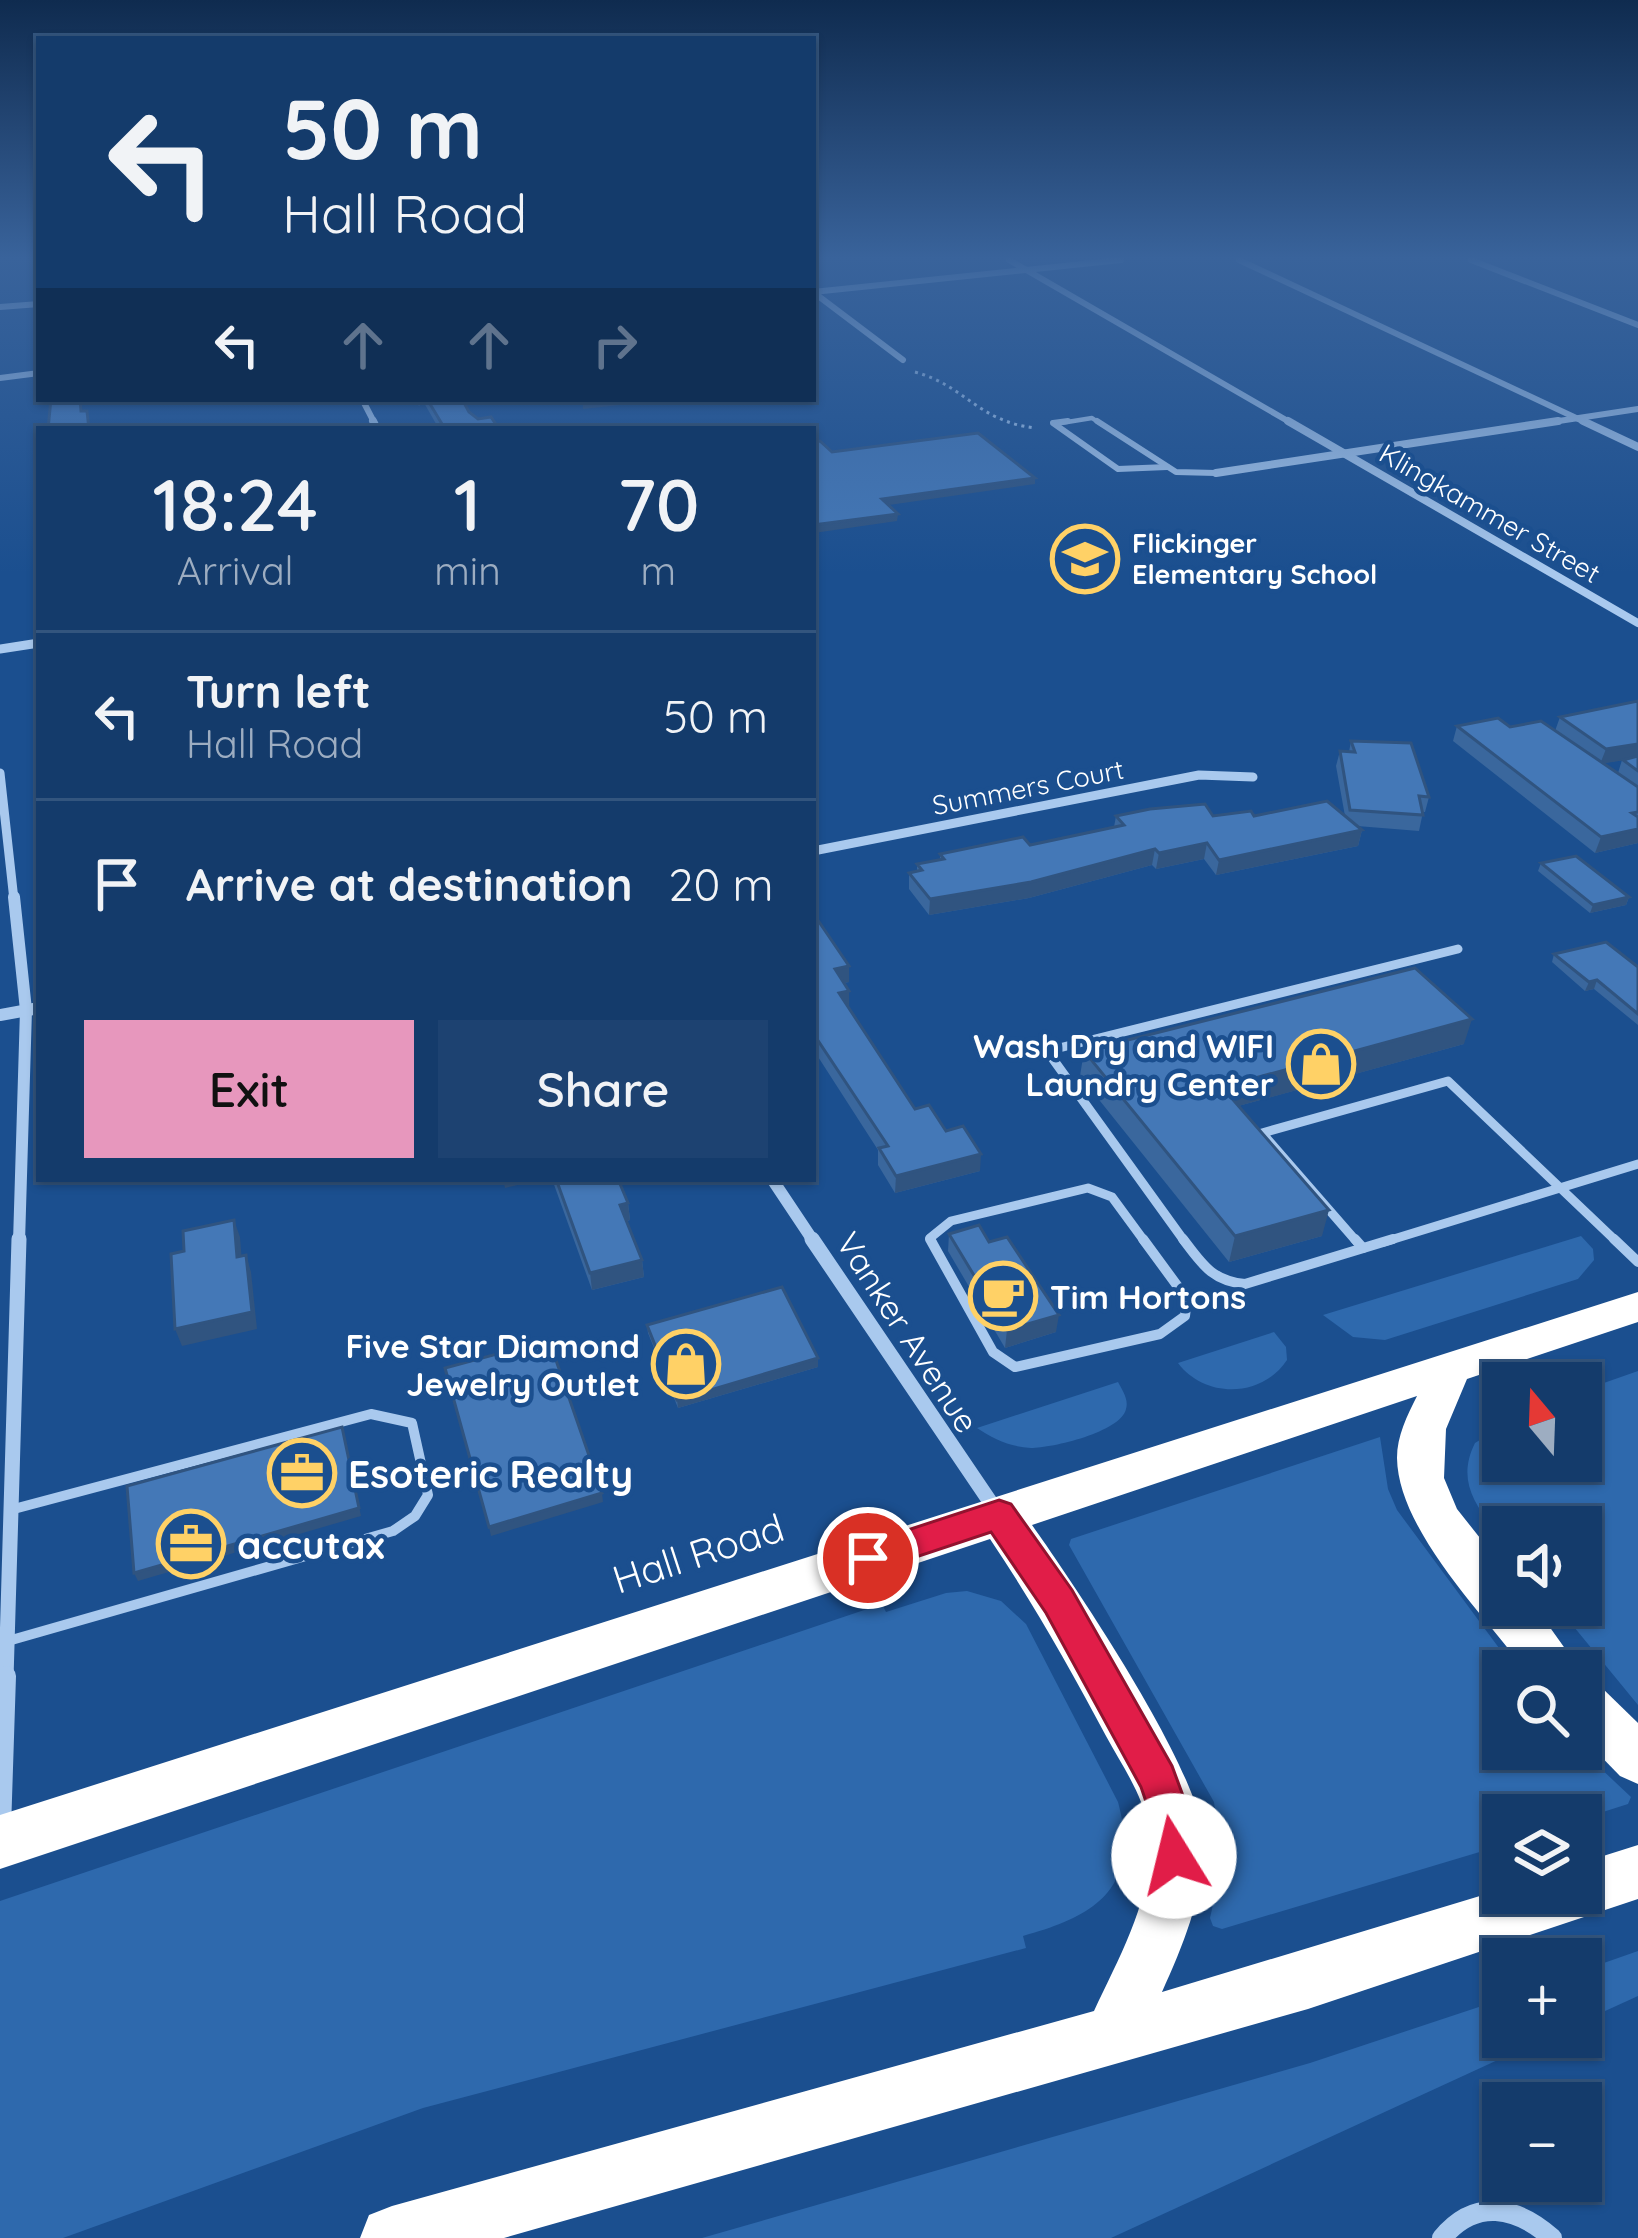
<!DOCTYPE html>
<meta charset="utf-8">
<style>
body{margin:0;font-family:Quicksand,sans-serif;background:#1d4271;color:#f1f3f6;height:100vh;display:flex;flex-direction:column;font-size:45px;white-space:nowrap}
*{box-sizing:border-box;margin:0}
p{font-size:39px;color:#9dadc1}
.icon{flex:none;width:66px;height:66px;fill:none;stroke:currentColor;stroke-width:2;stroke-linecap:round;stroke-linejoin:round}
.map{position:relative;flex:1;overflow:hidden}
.side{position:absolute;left:36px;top:426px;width:780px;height:756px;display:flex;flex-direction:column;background:#143b6b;border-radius:0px;box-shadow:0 3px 9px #0004,0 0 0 3px #33557e}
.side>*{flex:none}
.top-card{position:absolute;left:36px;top:36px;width:780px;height:366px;border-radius:0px;box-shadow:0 3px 9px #0004,0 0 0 3px #33557e;background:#143b6b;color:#f1f3f6;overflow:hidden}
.needle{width:78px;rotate:341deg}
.tools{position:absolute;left:1482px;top:1362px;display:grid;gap:24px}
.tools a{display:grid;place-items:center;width:120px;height:120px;border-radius:0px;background:#143b6b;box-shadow:0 3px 9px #0004,0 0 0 3px #33557e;font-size:60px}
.pin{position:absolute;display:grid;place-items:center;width:102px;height:102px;color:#fff;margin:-51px;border:6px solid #fff;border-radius:50%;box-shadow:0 3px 12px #0007}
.me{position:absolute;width:132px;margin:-66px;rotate:351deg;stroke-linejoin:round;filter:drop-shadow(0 0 9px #0008)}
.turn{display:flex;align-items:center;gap:42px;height:252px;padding:0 48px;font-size:54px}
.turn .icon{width:156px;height:156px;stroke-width:2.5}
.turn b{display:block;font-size:84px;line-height:102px}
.lanes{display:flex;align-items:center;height:114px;padding:0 48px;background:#0003;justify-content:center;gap:60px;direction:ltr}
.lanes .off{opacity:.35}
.eta{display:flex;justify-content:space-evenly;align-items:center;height:204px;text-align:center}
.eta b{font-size:72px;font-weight:600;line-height:84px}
.button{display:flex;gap:24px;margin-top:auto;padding:24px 48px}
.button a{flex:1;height:138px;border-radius:0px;background:#e797bd;color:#111;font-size:48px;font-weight:600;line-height:138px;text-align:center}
.button a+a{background:#1d4271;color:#f1f3f6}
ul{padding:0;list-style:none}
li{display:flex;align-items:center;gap:36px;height:168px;padding:0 48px;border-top:3px solid #33557e}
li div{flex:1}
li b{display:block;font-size:45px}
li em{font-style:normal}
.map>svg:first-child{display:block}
.green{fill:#2e69ad}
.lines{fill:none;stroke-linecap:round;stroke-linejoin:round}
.path{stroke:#a9c9ee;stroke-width:3;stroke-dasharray:3 4.5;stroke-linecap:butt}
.lane-far3{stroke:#a9c9ee;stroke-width:4.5}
.lane-far2{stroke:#a9c9ee;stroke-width:6}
.lane-far1{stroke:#a9c9ee;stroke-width:9}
.lane{stroke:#a9c9ee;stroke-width:10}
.street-far5{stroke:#a9c9ee;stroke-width:6}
.street-far4{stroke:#a9c9ee;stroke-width:8}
.street-far3{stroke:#a9c9ee;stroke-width:9}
.street-far2{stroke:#a9c9ee;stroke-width:12}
.street-far1{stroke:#a9c9ee;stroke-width:15}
.street{stroke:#a9c9ee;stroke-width:20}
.highway{fill:#fff;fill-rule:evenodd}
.wall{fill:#3a679d;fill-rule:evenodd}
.shaded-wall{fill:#305480}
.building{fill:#4478b7;stroke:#305480;stroke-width:3}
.route{fill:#e11d48;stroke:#92132f;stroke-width:3}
.labels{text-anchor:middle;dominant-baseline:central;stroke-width:9;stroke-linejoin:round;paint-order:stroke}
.far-street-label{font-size:27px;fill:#fff;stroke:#1b4f8f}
.far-poi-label{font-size:27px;font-weight:bold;fill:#fff;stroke:#1b4f8f;text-anchor:start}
.poi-label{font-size:33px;font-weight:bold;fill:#fff;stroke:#1b4f8f;text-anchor:end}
.street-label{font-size:33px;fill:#fff;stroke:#1b4f8f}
.near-poi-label{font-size:39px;font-weight:bold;fill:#fff;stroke:#1b4f8f;text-anchor:start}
.near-street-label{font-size:39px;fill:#fff;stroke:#1b4f8f}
</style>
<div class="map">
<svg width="1638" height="2238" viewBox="0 0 1638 2238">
<rect width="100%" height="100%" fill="#1b4f8f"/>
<g class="green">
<path d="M 1581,1236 L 1593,1249 L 1594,1260 L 1578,1279 L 1385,1340 L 1353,1337 L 1323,1315 Z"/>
<path d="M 1274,1332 L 1286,1347 L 1287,1360 C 1262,1398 1205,1399 1178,1363 Z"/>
<path d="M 1638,1371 L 1638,1705 L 1556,1605 L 1581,1605 L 1581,1527 L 1503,1527 L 1503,1540 C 1478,1509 1455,1483 1475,1443 L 1503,1426 L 1503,1461 L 1581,1461 L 1581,1391 Z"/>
<path d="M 1118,1382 C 1122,1390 1129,1399 1126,1409 C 1121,1432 1052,1448 1031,1448 C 1011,1447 993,1439 977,1428 Z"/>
<path d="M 1380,1437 L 1388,1489 L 1397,1510 L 1516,1671 L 1503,1671 L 1503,1749 L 1580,1749 L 1631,1797 L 1628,1804 L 1581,1819 L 1581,1815 L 1503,1815 L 1503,1845 L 1222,1929 L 1213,1926 L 1210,1918 L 1222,1865 L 1214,1802 L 1069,1545 L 1071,1539 Z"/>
<path d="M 967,1591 L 1001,1601 L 1026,1624 L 1118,1802 C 1141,1887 1097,1916 1023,1936 L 1026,1948 L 423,2108 L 63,2238 L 0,2238 L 0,1901 L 882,1604 L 886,1612 L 946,1593 Z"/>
<path d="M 1638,1951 L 1638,1996 L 1581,2022 L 1581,1971 Z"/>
<path d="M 1503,1999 L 1503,2037 L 1548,2037 L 1111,2238 L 702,2238 L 1310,2063 Z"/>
</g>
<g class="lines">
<path class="path" d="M 915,372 C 966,386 977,421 1035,428"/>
<path class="lane-far3" d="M 1055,424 L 1092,418 L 1101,424"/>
<g class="lane-far2">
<path d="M 1068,421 L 1053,423 L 1118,469 L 1167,467"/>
<path d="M 1097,421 L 1176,472 L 1216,473"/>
</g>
<g class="lane-far1">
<path d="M 932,1242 L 930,1238 L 951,1221 L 1088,1188 L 1112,1197 L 1145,1242"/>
<path d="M 1185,1242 L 1050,1055 L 1059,1048 L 1458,949"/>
<path d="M 1357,1242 L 1262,1133 L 1448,1081 L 1617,1242"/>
<path d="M 1384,1242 L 1638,1164"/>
</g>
<g class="lane">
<path d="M 930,1239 L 993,1352 L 1015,1367 L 1160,1334 L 1185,1316 L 1187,1299 L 1143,1239"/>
<path d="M 1183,1239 C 1202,1264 1212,1281 1245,1284 L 1393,1239"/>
<path d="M 1355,1239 L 1363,1248"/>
<path d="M 1614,1239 L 1638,1262"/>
<path d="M 8,1641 L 393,1531 L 415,1516 L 428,1495 L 412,1423 L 371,1414 L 10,1510"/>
</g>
<g class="street-far5">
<path d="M 1009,260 L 1293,424"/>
<path d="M 1239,260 L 1589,424"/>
<path d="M 1471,260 L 1638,325"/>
<path d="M 813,292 L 1121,260"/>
<path d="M 813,292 L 903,360"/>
<path d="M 0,307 L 39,304"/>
<path d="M 0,378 L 39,373"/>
<path d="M 362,399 L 375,424"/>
<path d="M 1539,424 L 1638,409"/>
</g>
<g class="street-far4">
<path d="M 373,421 L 377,429"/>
<path d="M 1288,421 L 1638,623"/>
<path d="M 1583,421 L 1638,447"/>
<path d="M 1216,473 L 1558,421"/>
</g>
<g class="street-far3">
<path d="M 0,649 L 39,643"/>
<path d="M 0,773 L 14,900"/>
<path d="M 813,851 L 1199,775 L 1253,777"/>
</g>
<g class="street-far2">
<path d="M 14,897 L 26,1010 L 19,1242"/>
<path d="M 0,1015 L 39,1008"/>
<path d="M 772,1179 L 814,1242"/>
</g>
<g class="street-far1">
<path d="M 812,1239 L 995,1509"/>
<path d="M 6,1679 L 19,1239"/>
</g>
<g class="street">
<path d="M 1,1829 L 6,1676"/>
<path d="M 1442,2238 C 1475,2198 1516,2206 1552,2238"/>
</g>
<g class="highway">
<path d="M 1638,1292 L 1638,1322 L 1467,1379 L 1446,1429 L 1444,1478 L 1457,1509 L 1503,1567 L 1503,1605 L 1534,1605 L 1581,1671 L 1526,1671 C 1485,1616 1398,1530 1397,1458 C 1397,1436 1407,1416 1417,1396 L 1032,1525 C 1074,1584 1196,1765 1202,1832 C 1207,1888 1185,1941 1162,1992 L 1503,1889 L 1503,1893 L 1581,1893 L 1581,1863 L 1638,1845 L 1638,1899 L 1308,2009 L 504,2238 L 360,2238 L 369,2215 L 392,2206 L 1094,2011 C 1120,1955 1157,1892 1148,1828 C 1144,1796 1121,1764 1106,1736 C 1070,1668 1033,1603 990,1539 L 0,1869 L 0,1815 Z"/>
<path d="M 1581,1678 L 1599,1685 L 1638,1723 L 1638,1784 L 1620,1776 L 1581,1736 Z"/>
</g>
</g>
<g class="wall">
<path d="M 415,399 L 462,399 L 469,412 L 478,419 L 499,429 L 439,429 L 423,401 L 419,406 Z"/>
<path d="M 1638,701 L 1638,843 L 1595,853 L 1453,741 L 1457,726 L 1510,727 L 1555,731 L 1560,717 ZM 1622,760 L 1618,773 L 1603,763 Z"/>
<path d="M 1351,741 L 1429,797 L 1425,812 L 1423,812 L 1419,831 L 1357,826 L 1362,830 L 1358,846 L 1216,875 L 1204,859 L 1156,869 L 1152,865 L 1029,898 L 929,915 L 909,889 L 909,873 L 917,871 L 917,864 L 940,860 L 940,854 L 1030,845 L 1114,827 L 1116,816 L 1345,816 L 1336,766 L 1340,751 L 1349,752 Z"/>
<path d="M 1541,863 L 1629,897 L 1626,905 L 1590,913 L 1538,871 Z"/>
<path d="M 813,913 L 849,966 L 849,982 L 844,983 L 849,1007 L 915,1109 L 946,1131 L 980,1171 L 895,1193 L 878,1165 L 878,1150 L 813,1049 Z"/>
<path d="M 1554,954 L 1638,967 L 1638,1025 L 1594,989 L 1585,991 L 1552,962 Z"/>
<path d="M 1464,1044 L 1238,1106 L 1322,1236 L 1229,1262 L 1080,1076 L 1084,1051 Z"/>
<path d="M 552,1179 L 618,1179 L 628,1203 L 630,1220 L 627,1221 L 642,1260 L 644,1277 L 592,1290 Z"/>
<path d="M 949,1234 L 989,1242 L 1056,1332 L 1005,1348 L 948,1251 Z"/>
<path d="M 647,1325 L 818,1367 L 678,1408 L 648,1333 Z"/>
</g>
<g class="shaded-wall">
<path d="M 583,399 L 619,399 L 620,405 L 583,409 Z"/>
<path d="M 1035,478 L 1035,484 L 882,506 L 882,499 Z"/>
<path d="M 898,514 L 897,521 L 814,533 L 814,526 Z"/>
<path d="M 1638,744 L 1638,758 L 1600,764 L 1606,749 Z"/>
<path d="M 1638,829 L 1638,843 L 1595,853 L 1601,837 Z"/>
<path d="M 1362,830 L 1358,846 L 1216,875 L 1219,860 Z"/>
<path d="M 1207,843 L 1204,859 L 1156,869 L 1159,853 Z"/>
<path d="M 1155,849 L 1152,865 L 1029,898 L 929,915 L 930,899 Z"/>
<path d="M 1629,897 L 1626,905 L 1590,913 L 1593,905 Z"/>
<path d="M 849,966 L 849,982 L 835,985 L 835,969 Z"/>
<path d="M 1597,980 L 1594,989 L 1585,991 L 1589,982 Z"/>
<path d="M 849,991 L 849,1007 L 839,993 Z"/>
<path d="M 1472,1019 L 1464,1044 L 1217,1112 L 1222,1087 Z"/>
<path d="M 981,1154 L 980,1171 L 895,1193 L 896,1176 Z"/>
<path d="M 503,1179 L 542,1179 L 505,1188 Z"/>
<path d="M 628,1203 L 630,1220 L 622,1222 L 620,1205 Z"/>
<path d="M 1329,1210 L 1322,1236 L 1229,1262 L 1235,1236 Z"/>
<path d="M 234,1220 L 240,1237 L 243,1274 L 237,1257 Z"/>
<path d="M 246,1255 L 251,1272 L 257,1329 L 182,1346 L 175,1329 Z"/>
<path d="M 642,1260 L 644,1277 L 592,1290 L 590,1273 Z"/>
<path d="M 1059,1315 L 1056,1332 L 1005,1348 L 1007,1330 Z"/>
<path d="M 818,1358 L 818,1367 L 678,1408 L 677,1400 Z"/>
<path d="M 345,1436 L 361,1516 L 138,1581 L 134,1573 Z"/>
<path d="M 602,1493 L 603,1502 L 491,1536 L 489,1527 Z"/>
</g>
<g class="building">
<path d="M 51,399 L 80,399 L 81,411 L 87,411 L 89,429 L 48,429 Z"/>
<path d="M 427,399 L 462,399 L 469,412 L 478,419 L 491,417 L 499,429 L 445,429 Z"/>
<path d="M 978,433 L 1035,478 L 882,499 L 898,514 L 813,525 L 813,442 L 820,441 L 832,452 Z"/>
<path d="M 1638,701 L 1638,744 L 1606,749 L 1560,717 Z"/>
<path d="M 1498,718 L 1510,727 L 1541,721 L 1638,787 L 1638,812 L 1632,813 L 1638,817 L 1638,829 L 1601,837 L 1457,726 Z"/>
<path d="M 1351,741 L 1411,743 L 1429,797 L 1419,796 L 1423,815 L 1350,810 L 1340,751 L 1355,752 Z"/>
<path d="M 1638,756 L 1638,771 L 1623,760 Z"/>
<path d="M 1327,801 L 1362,830 L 1219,860 L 1207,843 L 1159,853 L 1155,849 L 1031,882 L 930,899 L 909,873 L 922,870 L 917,864 L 944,859 L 940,854 L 1023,837 L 1030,845 L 1124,825 L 1116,816 L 1150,809 L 1205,804 L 1213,816 L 1251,811 L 1254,816 Z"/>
<path d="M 1576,856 L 1629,897 L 1593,905 L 1541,863 Z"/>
<path d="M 813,913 L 849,966 L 835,969 L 849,991 L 839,993 L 915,1109 L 929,1105 L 946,1131 L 963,1126 L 981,1154 L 896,1176 L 879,1148 L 888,1146 L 813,1033 Z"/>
<path d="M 1606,942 L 1638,967 L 1638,1014 L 1597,980 L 1589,982 L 1554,954 Z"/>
<path d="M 1415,968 L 1472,1019 L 1222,1087 L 1329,1210 L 1235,1236 L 1084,1051 Z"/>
<path d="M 556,1179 L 618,1179 L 628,1203 L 620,1205 L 642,1260 L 590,1273 Z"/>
<path d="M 234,1220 L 237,1257 L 246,1255 L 252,1312 L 175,1329 L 171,1254 L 184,1251 L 183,1231 Z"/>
<path d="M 979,1225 L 989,1242 L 1007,1237 L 1059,1315 L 1007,1330 L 949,1234 Z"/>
<path d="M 782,1287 L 818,1358 L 677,1400 L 647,1325 Z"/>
<path d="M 549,1340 L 602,1493 L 489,1527 L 445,1368 Z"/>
<path d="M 342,1427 L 359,1508 L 134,1573 L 127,1486 Z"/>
</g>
<linearGradient id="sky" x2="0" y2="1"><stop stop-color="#0f2b4f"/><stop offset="0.45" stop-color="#39639b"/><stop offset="1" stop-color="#39639b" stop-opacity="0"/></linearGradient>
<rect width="1638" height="573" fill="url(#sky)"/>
<path class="route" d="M 999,1500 L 1011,1504 L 1072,1590 L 1172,1766 L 1195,1828 L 1195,1856 L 1188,1871 L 1174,1877 L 1159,1871 L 1153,1856 L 1155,1828 L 1141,1787 L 1046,1613 L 991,1532 L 868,1573 L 856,1568 L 851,1558 L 856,1547 Z"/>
<defs>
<symbol id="school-ring" viewBox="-11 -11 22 22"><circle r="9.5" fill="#1b4f8f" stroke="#ffd166" stroke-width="1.5"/><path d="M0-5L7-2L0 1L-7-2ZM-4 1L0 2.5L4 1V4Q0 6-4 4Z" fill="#ffd166"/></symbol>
<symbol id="shop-ring" viewBox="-11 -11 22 22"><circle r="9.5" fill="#1b4f8f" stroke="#ffd166" stroke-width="1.5"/><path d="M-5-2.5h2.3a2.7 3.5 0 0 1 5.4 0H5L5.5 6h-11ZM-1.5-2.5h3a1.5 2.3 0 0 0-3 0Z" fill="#ffd166"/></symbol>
<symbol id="cafe-ring" viewBox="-11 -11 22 22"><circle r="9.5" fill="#1b4f8f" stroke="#ffd166" stroke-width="1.5"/><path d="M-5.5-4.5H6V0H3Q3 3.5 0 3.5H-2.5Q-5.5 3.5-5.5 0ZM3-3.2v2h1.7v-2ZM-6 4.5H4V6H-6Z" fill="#ffd166"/></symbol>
<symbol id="office-ring" viewBox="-11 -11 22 22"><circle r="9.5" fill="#1b4f8f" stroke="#ffd166" stroke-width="1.5"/><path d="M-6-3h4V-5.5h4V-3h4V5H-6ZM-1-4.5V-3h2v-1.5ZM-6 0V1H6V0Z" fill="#ffd166"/></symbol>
</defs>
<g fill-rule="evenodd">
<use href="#school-ring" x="1047" y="521" width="76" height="76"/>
<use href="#shop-ring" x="1283" y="1026" width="76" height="76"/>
<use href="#cafe-ring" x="965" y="1258" width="76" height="76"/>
<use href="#shop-ring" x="648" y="1326" width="76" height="76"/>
<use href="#office-ring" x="264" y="1435" width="76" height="76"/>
<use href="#office-ring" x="153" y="1506" width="76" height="76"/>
</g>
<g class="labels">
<g class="far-street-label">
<text transform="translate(1490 513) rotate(30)">Klingkammer Street</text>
<text transform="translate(1028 787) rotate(-11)">Summers Court</text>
</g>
<g class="far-poi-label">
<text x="1132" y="543">Flickinger<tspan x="1132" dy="31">Elementary School</tspan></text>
</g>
<g class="poi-label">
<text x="1274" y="1045">Wash Dry and WIFI<tspan x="1274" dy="38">Laundry Center</tspan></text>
<text x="1050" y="1296" text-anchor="start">Tim Hortons</text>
<text x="640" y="1345">Five Star Diamond<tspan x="640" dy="38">Jewelry Outlet</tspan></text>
</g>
<g class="street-label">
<text transform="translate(908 1332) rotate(57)">Vanker Avenue</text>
</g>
<g class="near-poi-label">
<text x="348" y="1473">Esoteric Realty</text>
<text x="237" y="1544">accutax</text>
</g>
<g class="near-street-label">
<text transform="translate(698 1553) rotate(-18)">Hall Road</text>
</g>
</g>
</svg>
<div class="tools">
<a><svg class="needle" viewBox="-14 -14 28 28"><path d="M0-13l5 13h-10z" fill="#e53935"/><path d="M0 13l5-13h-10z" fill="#9dadc1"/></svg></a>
<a><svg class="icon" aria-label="sound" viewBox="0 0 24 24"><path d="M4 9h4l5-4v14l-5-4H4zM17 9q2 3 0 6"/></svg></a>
<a><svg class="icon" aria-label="search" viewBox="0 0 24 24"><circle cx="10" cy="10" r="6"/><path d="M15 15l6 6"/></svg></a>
<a><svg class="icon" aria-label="layers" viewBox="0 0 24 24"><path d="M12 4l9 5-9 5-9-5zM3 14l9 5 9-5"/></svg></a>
<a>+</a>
<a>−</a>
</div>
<div class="pin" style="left:868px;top:1558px;background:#d93025"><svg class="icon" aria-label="arrive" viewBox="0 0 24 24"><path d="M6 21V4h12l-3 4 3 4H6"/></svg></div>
<svg class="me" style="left:1174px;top:1856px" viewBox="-20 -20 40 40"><circle r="19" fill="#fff"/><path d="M0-13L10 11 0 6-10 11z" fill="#e11d48"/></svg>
<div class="top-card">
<div class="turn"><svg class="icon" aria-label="left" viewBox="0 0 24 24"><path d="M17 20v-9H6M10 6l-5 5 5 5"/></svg><div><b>50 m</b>Hall Road</div></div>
<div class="lanes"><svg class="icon" aria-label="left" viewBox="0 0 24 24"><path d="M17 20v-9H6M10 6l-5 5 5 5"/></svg><svg class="icon off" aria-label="ahead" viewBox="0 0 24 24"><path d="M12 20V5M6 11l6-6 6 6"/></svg><svg class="icon off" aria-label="ahead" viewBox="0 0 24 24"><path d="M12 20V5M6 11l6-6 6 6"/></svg><svg class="icon off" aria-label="right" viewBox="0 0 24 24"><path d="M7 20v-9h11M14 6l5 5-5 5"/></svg></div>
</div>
<section class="side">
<div class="eta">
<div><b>18:24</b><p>Arrival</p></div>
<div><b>1</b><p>min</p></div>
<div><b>70</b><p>m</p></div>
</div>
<ul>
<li><svg class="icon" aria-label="left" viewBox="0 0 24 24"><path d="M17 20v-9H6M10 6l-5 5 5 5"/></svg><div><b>Turn left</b><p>Hall Road</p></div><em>50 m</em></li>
<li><svg class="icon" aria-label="arrive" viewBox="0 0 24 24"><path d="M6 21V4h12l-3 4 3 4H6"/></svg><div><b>Arrive at destination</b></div><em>20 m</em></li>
</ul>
<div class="button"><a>Exit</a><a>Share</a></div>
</section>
</div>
